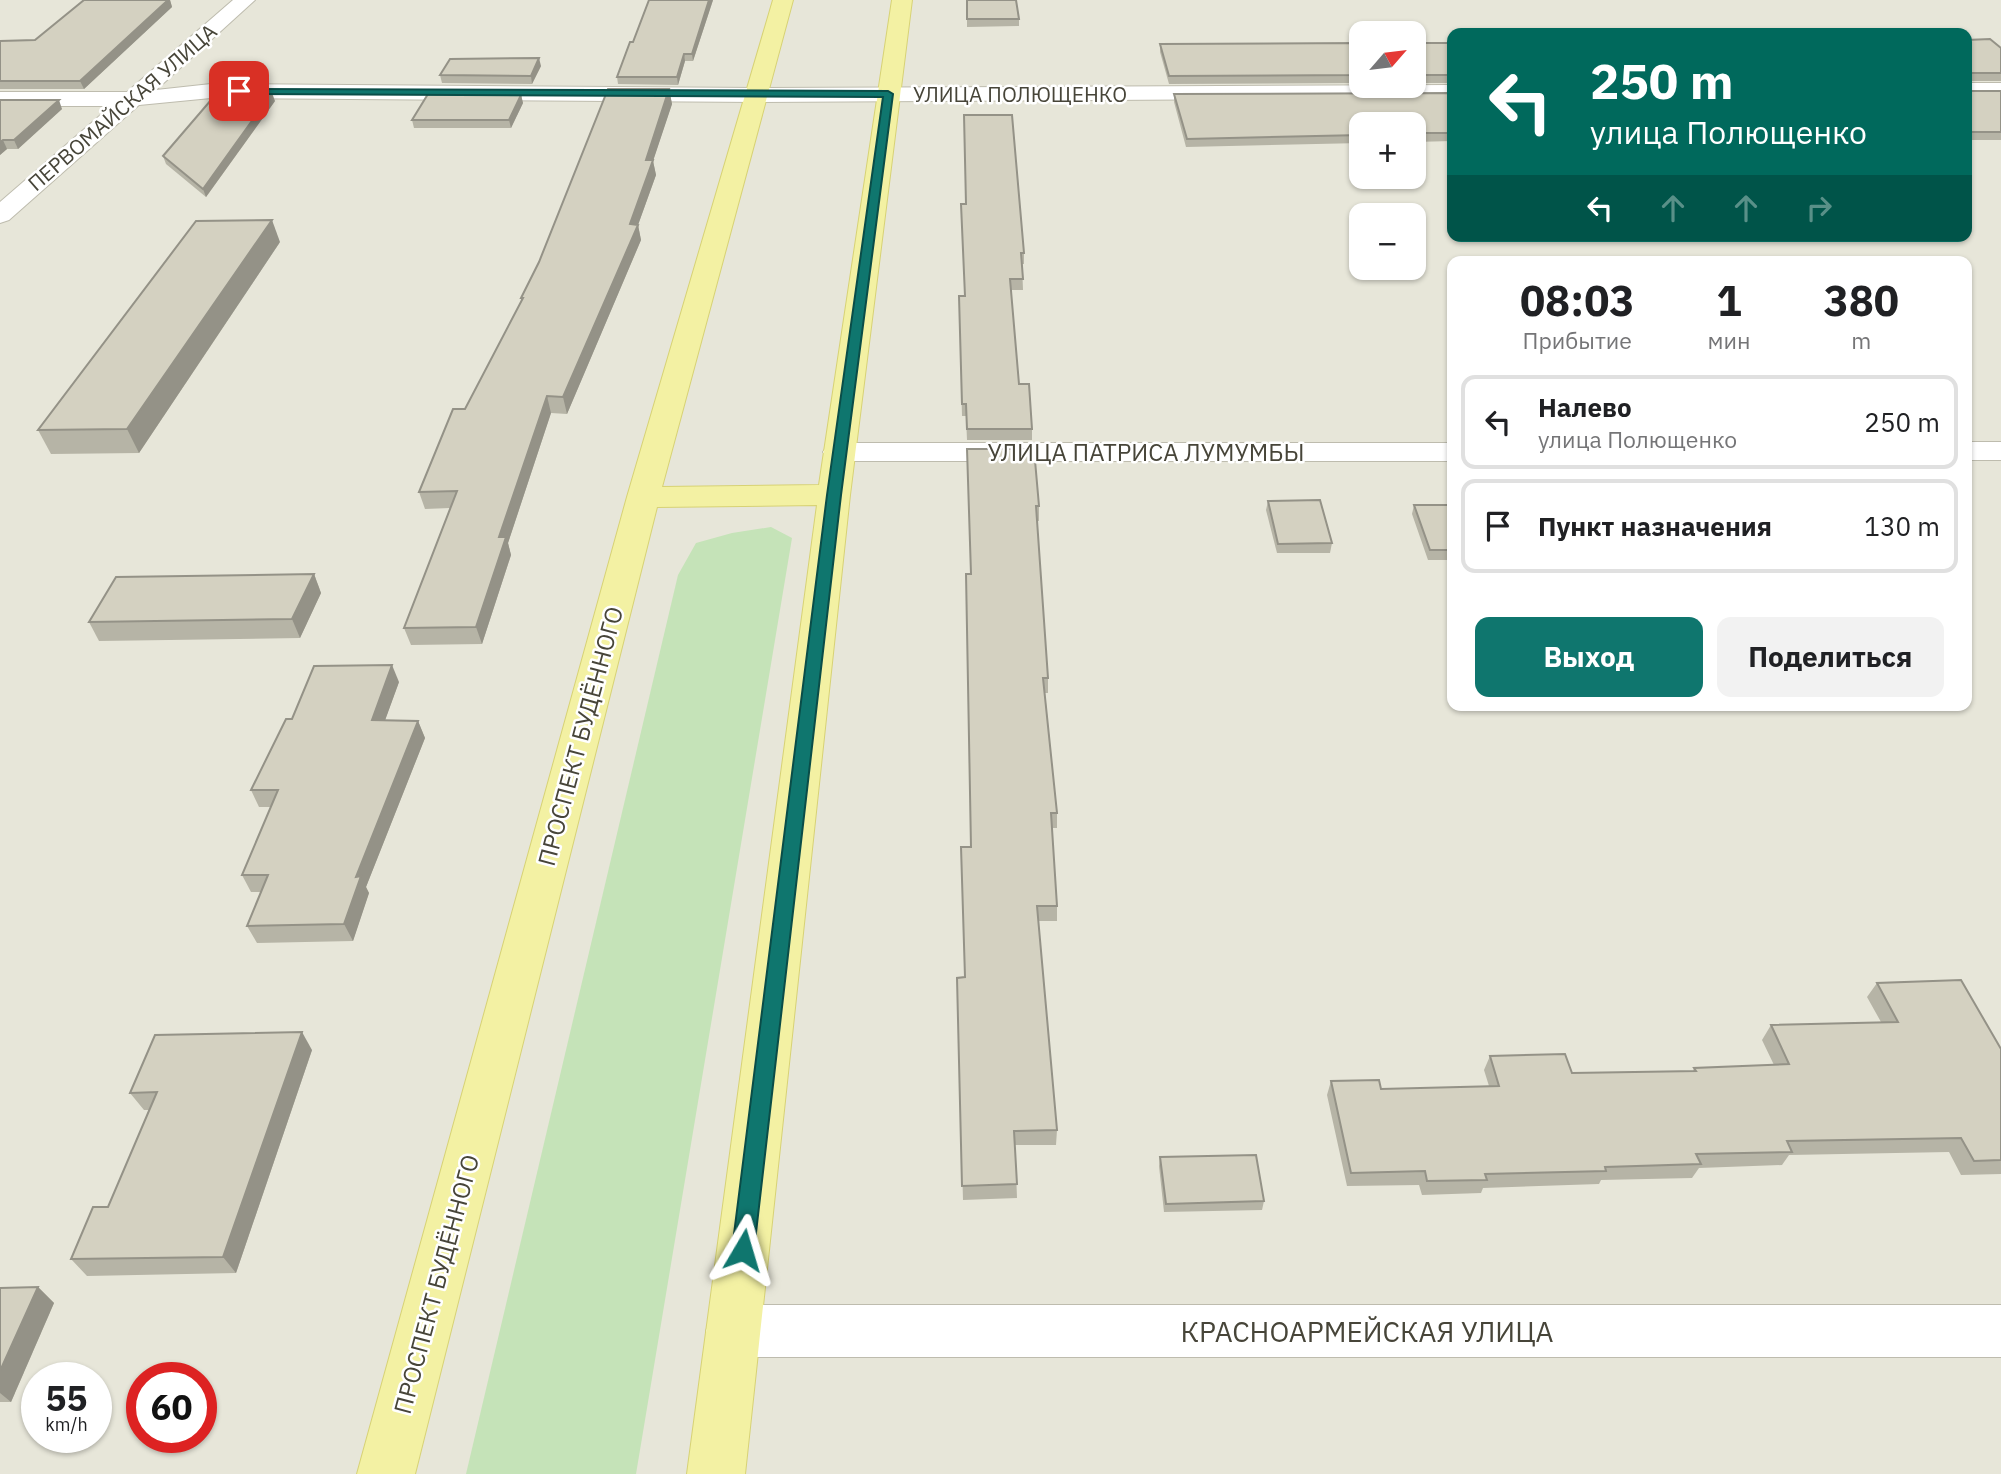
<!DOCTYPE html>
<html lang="ru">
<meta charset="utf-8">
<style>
body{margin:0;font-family:"IBM Plex Sans",sans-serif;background:#f2f2f2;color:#202124;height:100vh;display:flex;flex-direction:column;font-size:26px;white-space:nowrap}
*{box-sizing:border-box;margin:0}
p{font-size:23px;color:#757577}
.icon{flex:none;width:38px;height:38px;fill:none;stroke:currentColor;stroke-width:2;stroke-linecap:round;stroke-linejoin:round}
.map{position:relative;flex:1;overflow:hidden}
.details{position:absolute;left:1447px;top:256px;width:525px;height:455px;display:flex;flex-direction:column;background:#fff;border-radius:14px;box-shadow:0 2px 5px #0004}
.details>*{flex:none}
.hud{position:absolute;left:1447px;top:28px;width:525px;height:214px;border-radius:14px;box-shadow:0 2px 5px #0004;background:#00695c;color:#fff;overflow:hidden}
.needle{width:46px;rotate:62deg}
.fabs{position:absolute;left:1349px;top:21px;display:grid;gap:14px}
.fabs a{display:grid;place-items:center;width:77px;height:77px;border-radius:14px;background:#fff;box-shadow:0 2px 5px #0004;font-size:35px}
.speed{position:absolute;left:21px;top:1362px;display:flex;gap:14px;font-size:35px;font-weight:700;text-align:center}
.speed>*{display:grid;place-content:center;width:91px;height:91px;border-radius:50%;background:#fff;box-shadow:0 2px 5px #0004;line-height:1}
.speed small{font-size:18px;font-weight:400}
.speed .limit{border:10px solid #d22;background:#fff;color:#111}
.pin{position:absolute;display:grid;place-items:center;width:60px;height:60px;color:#fff;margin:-30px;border-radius:14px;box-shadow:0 4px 10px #0006}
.me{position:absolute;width:77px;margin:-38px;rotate:7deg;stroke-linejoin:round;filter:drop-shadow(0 0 5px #0008)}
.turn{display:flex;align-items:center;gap:24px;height:147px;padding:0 28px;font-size:32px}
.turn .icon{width:91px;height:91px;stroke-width:2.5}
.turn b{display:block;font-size:49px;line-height:60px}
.lanes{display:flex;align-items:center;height:66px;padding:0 28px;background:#0003;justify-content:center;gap:35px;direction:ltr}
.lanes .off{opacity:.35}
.eta{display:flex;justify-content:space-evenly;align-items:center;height:119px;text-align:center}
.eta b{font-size:42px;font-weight:800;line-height:49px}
.button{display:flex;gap:14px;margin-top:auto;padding:14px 28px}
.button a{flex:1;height:80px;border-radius:14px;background:#0f766e;color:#fff;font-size:28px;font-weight:800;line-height:80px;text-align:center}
.button a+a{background:#f2f2f2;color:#202124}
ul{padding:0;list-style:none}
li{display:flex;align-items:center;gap:21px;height:94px;margin:0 14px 10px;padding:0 14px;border:4px solid #e0e0e0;border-radius:14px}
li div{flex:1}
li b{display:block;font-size:26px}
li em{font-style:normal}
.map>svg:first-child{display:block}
.residential{fill:#e7e6d9;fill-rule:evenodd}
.green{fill:#c5e3b8}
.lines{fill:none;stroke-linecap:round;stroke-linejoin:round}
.street-casing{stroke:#bebcae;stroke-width:2}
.primary-casing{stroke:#d7d275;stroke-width:2}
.street{fill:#fff;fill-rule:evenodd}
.primary{fill:#f3f1a3;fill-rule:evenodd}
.wall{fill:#b6b4a6}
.shaded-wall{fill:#949287}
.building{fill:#d4d1c1;stroke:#949287;stroke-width:2}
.route{fill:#0f766e;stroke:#0a4d48;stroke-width:2}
.labels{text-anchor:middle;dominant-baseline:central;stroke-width:5;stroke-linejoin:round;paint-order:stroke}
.far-street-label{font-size:21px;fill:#474539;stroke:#fff}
.street-label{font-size:24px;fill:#474539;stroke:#fff}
.near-street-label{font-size:28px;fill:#474539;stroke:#fff}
</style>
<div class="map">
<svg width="2001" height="1474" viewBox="0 0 2001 1474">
<rect width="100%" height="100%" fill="#f3f3ea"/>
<path class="residential" d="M 0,0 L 2001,0 L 2001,1474 L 0,1474 ZM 1362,33 L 1414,33 L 1414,86 L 1362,86 ZM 1452,33 L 1967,33 L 1967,236 L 1452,236 ZM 1362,124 L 1414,124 L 1414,177 L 1362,177 ZM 1362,215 L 1414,215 L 1414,268 L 1362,268 ZM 1452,261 L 1967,261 L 1967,705 L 1452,705 ZM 37,1377 L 96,1377 L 96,1437 L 37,1437 ZM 142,1377 L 201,1377 L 201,1437 L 142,1437 Z"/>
<path class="green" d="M 771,527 L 792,538 L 636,1474 L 466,1474 L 678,575 L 696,543 L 732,533 Z"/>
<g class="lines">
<defs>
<g id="street">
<path d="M 233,0 L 255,0 L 156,90 L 211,84 L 758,88 L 1452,85 L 1452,98 L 758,102 L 211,98 L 139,105 L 9,220 L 0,223 L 0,202 L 111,106 L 0,106 L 0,92 L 127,92 Z"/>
<rect x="1967" y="83" width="34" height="14"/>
<rect x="1967" y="442" width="34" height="18"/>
<path d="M 839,443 L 1452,443 L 1452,461 L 839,461 L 828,459 L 823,452 L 828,445 Z"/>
<path d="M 733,1305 L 2001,1305 L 2001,1357 L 733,1357 L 714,1350 L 706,1331 L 714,1312 Z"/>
</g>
<path id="primary" d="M 773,0 L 793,0 L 662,487 L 819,485 L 892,0 L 912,0 L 850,495 L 745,1474 L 687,1474 L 817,505 L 657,507 L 415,1474 L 357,1474 L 627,497 Z"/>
</defs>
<use href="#street" class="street-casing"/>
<use href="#primary" class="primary-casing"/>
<use href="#street" class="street"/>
<use href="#primary" class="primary"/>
</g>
<g class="wall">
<path d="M 84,0 L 170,0 L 172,7 L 84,89 L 0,89 L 0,41 L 35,40 Z"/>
<path d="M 713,0 L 693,61 L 685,61 L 678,85 L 618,84 L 617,77 L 633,42 Z"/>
<path d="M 967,0 L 1019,19 L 1019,26 L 967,27 Z"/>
<path d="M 1967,40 L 2001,48 L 2001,81 L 1969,81 L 1969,91 L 2001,91 L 2001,140 L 1967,140 Z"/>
<path d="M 1362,43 L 1362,83 L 1169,84 L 1160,52 L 1160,44 Z"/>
<rect x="1414" y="43" width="38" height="40"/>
<path d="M 541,66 L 532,84 L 442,83 L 440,75 Z"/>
<path d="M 669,89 L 672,104 L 653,161 L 656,175 L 638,225 L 641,240 L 567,414 L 551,413 L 508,543 L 511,555 L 482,644 L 411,645 L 404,628 L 450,508 L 425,509 L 419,492 L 465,409 L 521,301 L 521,298 Z"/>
<path d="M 1452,93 L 1452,141 L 1414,142 L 1414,124 L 1362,124 L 1362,143 L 1186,147 L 1174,102 L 1174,94 Z"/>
<path d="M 521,95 L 523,103 L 511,128 L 414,128 L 412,120 Z"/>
<path d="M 0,100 L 62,109 L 18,149 L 7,149 L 0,155 Z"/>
<path d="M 275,101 L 206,197 L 166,164 L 163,156 Z"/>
<path d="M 966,204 L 1024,253 L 1024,264 L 1022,264 L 1023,290 L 1011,290 L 1019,384 L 1032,429 L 1032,440 L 967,440 L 966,416 L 962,416 L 959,296 L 964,296 Z"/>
<path d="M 280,242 L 139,453 L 51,454 L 38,430 Z"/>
<path d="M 967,449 L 1039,506 L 1039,521 L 1037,521 L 1048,678 L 1048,693 L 1045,693 L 1057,813 L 1057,828 L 1052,828 L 1057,906 L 1057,921 L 1038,921 L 1057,1130 L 1056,1145 L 1015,1145 L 1017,1198 L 963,1200 L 957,978 L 965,977 L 971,847 L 971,574 Z"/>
<path d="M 1268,501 L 1332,543 L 1330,553 L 1277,553 L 1266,510 Z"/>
<path d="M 1414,505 L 1452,505 L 1452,560 L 1428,560 L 1412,514 Z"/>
<path d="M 314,574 L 321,593 L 300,638 L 99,641 L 89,622 Z"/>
<path d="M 399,682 L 385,720 L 418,721 L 425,738 L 366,887 L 369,893 L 353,941 L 257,943 L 247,926 L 261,892 L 251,892 L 242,875 L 271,807 L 259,807 L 251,790 L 292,719 Z"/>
<path d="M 1877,983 L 2001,1049 L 2001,1174 L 1961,1175 L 1949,1152 L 1789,1155 L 1782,1165 L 1699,1168 L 1692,1178 L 1601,1180 L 1599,1184 L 1483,1188 L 1481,1193 L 1422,1195 L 1419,1185 L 1347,1186 L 1327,1095 L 1331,1081 L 1381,1089 L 1489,1086 L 1484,1070 L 1490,1056 L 1572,1073 L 1693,1071 L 1694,1068 L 1774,1065 L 1762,1040 L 1771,1025 L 1881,1022 L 1867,997 Z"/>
<path d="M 312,1050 L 236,1273 L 87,1276 L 71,1259 L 108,1207 L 149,1110 L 144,1110 L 130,1093 Z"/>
<path d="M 1160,1157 L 1264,1201 L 1262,1210 L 1164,1212 L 1159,1166 Z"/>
<path d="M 38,1287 L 54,1303 L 11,1402 L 0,1402 L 0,1288 Z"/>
</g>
<g class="shaded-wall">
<path d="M 168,0 L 170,0 L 172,7 L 84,89 L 80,81 Z"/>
<path d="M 709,0 L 713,0 L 693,61 L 692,54 Z"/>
<path d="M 684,54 L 685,61 L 678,85 L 677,77 Z"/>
<path d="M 539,58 L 541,66 L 532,84 L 531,76 Z"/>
<path d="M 669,89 L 672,104 L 653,161 L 656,175 L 638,225 L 641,240 L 567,414 L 563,397 L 630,224 L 646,160 Z"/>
<path d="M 272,93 L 275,101 L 206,197 L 203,189 Z"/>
<path d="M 521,95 L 523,103 L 511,128 L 509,120 Z"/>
<path d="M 59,100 L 62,109 L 18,149 L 14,140 Z"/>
<path d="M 3,140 L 7,149 L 0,155 L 0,142 Z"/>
<path d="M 272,220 L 280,242 L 139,453 L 127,429 Z"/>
<path d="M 547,396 L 551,413 L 508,543 L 511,555 L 482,644 L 476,627 L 499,537 Z"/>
<path d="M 314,574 L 321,593 L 300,638 L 292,619 Z"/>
<path d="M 392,665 L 399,682 L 379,737 L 372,720 Z"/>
<path d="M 418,721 L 425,738 L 366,887 L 369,893 L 353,941 L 344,924 L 356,877 Z"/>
<path d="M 302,1032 L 312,1050 L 236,1273 L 223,1257 Z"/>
<path d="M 38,1287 L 54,1303 L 11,1402 L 0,1393 L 0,1371 Z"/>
</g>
<g class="building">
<path d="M 84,0 L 168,0 L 80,81 L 0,81 L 0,41 L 35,40 Z"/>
<path d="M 649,0 L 709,0 L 692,54 L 684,54 L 677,77 L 617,77 L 630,42 L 633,42 Z"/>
<path d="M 967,0 L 1016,0 L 1019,19 L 967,19 Z"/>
<path d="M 1990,39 L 2001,48 L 2001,73 L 1969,73 L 1969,91 L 2001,91 L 2001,132 L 1967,132 L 1967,40 Z"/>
<path d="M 1362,43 L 1362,75 L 1169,76 L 1160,44 Z"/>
<rect x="1414" y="43" width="38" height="32"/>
<path d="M 539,58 L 531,76 L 440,75 L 450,59 Z"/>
<path d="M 608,89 L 669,89 L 646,160 L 653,160 L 630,224 L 638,225 L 563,397 L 547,396 L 499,537 L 506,537 L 476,627 L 404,628 L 457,491 L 419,492 L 453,409 L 465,409 L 523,298 L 521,298 L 539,262 Z"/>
<path d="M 217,93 L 272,93 L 203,189 L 163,156 Z"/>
<path d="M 1452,93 L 1452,133 L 1414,133 L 1414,124 L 1362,124 L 1362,135 L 1187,139 L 1174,94 Z"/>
<path d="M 428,94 L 521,95 L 509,120 L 412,120 Z"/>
<path d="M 0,100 L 59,100 L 14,140 L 3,140 L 0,142 Z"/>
<path d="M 964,115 L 1012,115 L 1024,253 L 1021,253 L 1023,279 L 1010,279 L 1019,384 L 1029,384 L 1032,429 L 967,429 L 966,404 L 962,404 L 959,296 L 965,296 L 961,204 L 966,204 Z"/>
<path d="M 272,220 L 127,429 L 38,430 L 196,221 Z"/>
<path d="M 967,449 L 1034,449 L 1039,506 L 1036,506 L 1048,678 L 1043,678 L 1057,813 L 1051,813 L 1057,906 L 1037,906 L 1057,1130 L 1014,1131 L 1017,1184 L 962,1186 L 957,978 L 965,977 L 961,847 L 971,847 L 966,574 L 971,574 Z"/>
<path d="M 1320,500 L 1332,543 L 1278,544 L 1268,501 Z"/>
<path d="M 1414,505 L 1452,505 L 1452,550 L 1430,550 Z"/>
<path d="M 314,574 L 292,619 L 89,622 L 116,577 Z"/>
<path d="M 392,665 L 372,720 L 418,721 L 356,877 L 361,876 L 344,924 L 247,926 L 268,875 L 242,875 L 278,790 L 251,790 L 286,719 L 292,719 L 314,666 Z"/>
<path d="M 1961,980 L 2001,1049 L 2001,1160 L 1974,1161 L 1961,1138 L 1787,1141 L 1792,1152 L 1696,1154 L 1701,1164 L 1605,1167 L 1606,1171 L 1485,1174 L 1487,1180 L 1427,1181 L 1425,1171 L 1351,1173 L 1331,1081 L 1379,1080 L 1381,1089 L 1499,1086 L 1490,1056 L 1565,1054 L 1572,1073 L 1696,1071 L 1694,1068 L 1789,1064 L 1771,1025 L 1898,1022 L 1877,983 Z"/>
<path d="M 302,1032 L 223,1257 L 71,1259 L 93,1207 L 108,1207 L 157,1092 L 130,1093 L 155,1035 Z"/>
<path d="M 1256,1155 L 1264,1201 L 1166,1204 L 1160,1157 Z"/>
<path d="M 38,1287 L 0,1371 L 0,1288 Z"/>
</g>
<path class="route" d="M 235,89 L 888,91 L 893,94 L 841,495 L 754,1250 L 751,1257 L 743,1260 L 736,1257 L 732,1250 L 827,495 L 883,97 L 239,94 L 234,91 Z"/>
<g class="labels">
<g class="far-street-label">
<text x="1020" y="94">УЛИЦА ПОЛЮЩЕНКО</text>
<text transform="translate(122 107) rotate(-41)">ПЕРВОМАЙСКАЯ УЛИЦА</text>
</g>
<g class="street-label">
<text x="1146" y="452">УЛИЦА ПАТРИСА ЛУМУМБЫ</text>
<text transform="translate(580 736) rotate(-75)">ПРОСПЕКТ БУДЁННОГО</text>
<text transform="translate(436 1284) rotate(-75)">ПРОСПЕКТ БУДЁННОГО</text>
</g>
<g class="near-street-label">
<text x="1367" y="1331">КРАСНОАРМЕЙСКАЯ УЛИЦА</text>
</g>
</g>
</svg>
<div class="fabs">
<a><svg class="needle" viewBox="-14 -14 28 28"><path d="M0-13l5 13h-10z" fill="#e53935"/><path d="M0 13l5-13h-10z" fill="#757577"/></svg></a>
<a>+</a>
<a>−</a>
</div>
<div class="speed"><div>55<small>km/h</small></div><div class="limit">60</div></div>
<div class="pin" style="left:239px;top:91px;background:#d93025"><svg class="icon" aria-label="arrive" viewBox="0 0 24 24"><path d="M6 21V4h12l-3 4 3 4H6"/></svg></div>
<svg class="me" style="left:743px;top:1250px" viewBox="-20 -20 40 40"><path d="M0-17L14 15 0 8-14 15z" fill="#0f766e" stroke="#fff" stroke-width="4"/></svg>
<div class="hud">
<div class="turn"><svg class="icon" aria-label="left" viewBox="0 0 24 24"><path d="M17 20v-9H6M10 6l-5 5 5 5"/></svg><div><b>250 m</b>улица Полющенко</div></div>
<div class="lanes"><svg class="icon" aria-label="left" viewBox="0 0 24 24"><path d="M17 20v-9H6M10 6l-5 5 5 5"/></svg><svg class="icon off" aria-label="ahead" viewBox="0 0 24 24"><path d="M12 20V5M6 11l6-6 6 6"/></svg><svg class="icon off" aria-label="ahead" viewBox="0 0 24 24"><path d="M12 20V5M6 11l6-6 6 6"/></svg><svg class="icon off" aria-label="right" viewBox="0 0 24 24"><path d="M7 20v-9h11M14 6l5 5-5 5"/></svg></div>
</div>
<section class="details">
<div class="eta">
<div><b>08:03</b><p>Прибытие</p></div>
<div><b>1</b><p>мин</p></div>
<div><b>380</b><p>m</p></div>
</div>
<ul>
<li><svg class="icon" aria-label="left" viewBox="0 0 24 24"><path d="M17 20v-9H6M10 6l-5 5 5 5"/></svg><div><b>Налево</b><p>улица Полющенко</p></div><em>250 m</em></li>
<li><svg class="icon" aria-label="arrive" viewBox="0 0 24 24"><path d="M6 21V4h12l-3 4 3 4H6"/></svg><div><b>Пункт назначения</b></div><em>130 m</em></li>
</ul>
<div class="button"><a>Выход</a><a>Поделиться</a></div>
</section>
</div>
